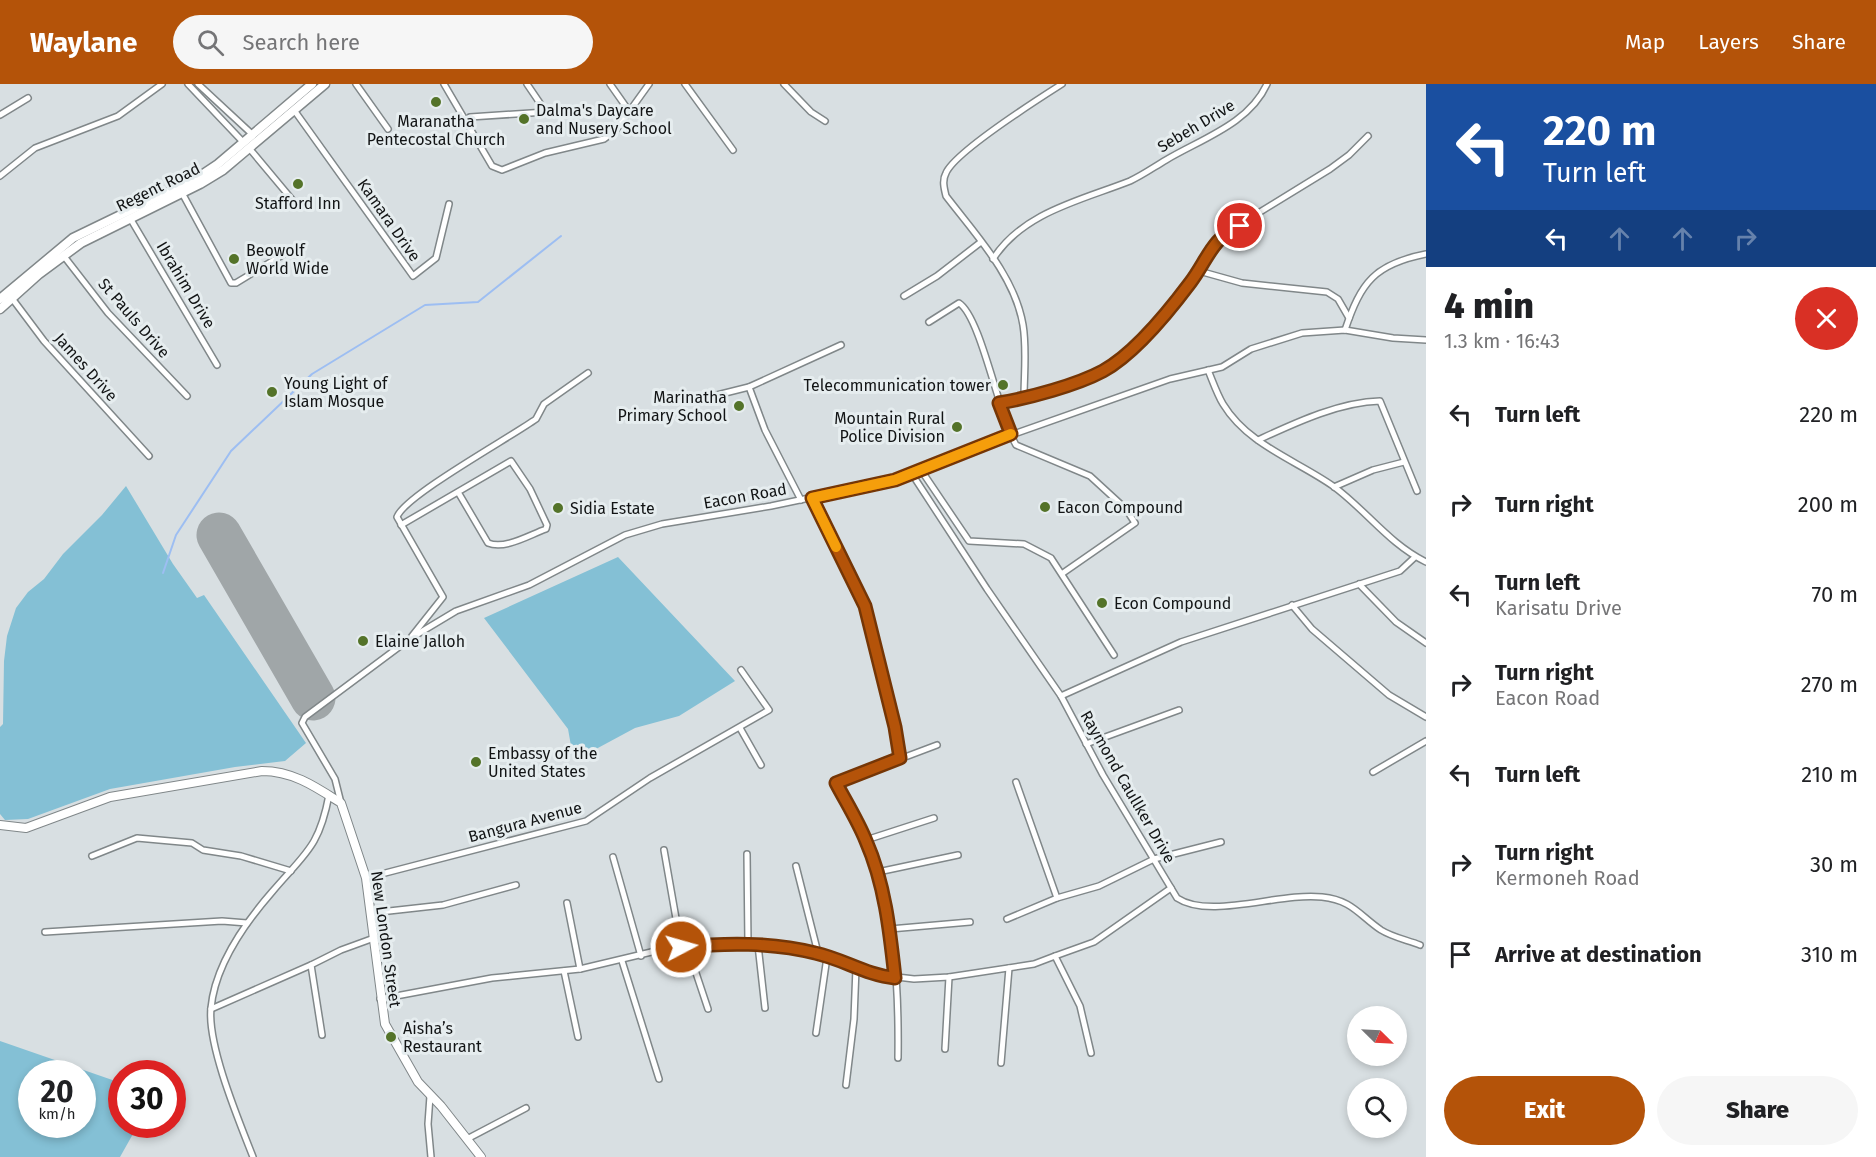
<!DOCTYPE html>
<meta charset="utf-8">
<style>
body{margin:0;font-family:"Fira Sans",sans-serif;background:#f6f6f6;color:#202124;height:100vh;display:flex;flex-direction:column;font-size:22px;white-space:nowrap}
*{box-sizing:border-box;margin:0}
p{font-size:20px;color:#757577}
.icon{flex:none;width:33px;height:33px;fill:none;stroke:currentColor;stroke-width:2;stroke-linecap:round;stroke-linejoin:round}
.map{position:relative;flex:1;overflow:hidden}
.panel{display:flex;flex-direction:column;background:#fff;width:450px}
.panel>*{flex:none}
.hud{background:#1a4fa0;color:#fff;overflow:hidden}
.needle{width:39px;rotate:114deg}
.buttons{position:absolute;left:1347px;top:922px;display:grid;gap:12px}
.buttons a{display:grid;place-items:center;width:60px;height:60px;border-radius:50%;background:#fff;box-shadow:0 3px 9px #0003;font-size:30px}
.speed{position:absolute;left:18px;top:976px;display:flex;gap:12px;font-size:30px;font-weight:700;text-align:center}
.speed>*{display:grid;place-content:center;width:78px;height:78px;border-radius:50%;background:#fff;box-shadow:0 3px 9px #0003;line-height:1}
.speed small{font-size:15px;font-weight:400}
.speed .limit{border:9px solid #d22;background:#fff;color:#111}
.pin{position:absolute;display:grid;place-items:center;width:51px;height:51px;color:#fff;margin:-26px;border:3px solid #fff;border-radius:50%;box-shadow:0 2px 6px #0007}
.me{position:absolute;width:66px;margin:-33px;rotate:84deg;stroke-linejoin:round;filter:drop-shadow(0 0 4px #0008)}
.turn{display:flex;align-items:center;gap:21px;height:126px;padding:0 18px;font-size:27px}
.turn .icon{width:78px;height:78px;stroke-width:2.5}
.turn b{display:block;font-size:42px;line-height:51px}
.lanes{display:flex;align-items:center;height:57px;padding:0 18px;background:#0003;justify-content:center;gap:30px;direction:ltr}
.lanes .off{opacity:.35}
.round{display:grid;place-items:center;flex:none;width:63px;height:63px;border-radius:32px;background:#f6f6f6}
.headline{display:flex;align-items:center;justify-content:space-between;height:102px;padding:0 18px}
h1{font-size:36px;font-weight:800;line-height:45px}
.button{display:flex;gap:12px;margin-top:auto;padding:12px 18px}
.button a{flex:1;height:69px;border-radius:36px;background:#b45309;color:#fff;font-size:24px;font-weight:800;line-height:69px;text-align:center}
.button a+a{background:#f6f6f6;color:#202124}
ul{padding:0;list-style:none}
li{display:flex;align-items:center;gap:18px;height:90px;padding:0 18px}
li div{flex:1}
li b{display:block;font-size:22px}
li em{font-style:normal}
header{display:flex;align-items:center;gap:36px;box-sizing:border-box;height:84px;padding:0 30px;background:#b45309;color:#fff}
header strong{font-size:28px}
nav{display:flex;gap:33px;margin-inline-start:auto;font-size:21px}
.search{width:420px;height:54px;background:#f6f6f6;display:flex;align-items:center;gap:15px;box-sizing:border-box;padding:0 21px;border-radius:33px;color:#757577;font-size:22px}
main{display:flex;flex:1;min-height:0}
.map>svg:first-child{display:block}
.green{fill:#84c0d5;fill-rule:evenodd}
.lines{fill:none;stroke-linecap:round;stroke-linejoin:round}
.stream{stroke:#9dbef2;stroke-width:2}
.runway{stroke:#a0a6a8;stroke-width:45}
.street-casing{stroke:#808789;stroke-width:8}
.secondary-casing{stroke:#808789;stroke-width:10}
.primary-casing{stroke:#808789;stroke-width:11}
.street{stroke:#fff;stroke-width:5}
.secondary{stroke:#fff;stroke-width:8}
.primary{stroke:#fff;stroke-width:8}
.route-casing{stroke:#753606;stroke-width:15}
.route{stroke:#b45309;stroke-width:10}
.slow{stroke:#f59e0b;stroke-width:10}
.poi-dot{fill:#547329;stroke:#e6edef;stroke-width:2}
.labels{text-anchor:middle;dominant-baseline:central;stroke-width:6;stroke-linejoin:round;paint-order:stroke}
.poi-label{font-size:16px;fill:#121415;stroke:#e6edef;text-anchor:start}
.street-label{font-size:16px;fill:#121415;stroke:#e6edef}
</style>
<header>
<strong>Waylane</strong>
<div class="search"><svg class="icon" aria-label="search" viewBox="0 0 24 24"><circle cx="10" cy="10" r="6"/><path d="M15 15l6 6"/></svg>Search here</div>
<nav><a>Map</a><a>Layers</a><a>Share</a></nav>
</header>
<main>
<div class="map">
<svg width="1426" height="1073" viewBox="0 0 1426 1073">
<rect width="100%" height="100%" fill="#d8dfe2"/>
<g class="green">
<path d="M 126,402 L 173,480 L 197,514 L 204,511 L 306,659 L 285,677 L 235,683 L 110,705 L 28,735 L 5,736 L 0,730 L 0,643 L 3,640 L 4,577 L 7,552 L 16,524 L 28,508 L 44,495 L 63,470 L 102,431 Z"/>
<path d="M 618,473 L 735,597 L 679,632 L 635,644 L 596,665 L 573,673 L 568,645 L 484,534 Z"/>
<path d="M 0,957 L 121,999 L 122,1041 L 138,1041 L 120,1073 L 0,1073 ZM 32,990 L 82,990 L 82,1041 L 32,1041 Z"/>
</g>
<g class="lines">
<path class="stream" d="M 163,489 L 176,451 L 231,367 L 312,290 L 425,221 L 478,218 L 561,152"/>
<path class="runway" d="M 219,451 L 313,614"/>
<defs>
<g id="street">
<path d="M 188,0 L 244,59"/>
<path d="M 198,0 L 253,51"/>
<path d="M 356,0 L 388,45"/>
<path d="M 444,0 L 492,82 L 502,86 L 545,69 L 604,55 L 616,46 L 649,0"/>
<path d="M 610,0 L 629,27"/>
<path d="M 685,0 L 733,66"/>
<path d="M 784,0 L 811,28 L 825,37"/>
<path d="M 294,26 L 413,192 L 436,174 L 449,120"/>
<path d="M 0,31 L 28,14"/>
<path d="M 470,33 L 546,28 L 527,0"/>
<path d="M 249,64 L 295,119"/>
<path d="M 0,92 L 35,64 L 118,32 L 162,0"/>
<path d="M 181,107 L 231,199 L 236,199 L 284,170"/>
<path d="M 130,134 L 217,281"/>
<path d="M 63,171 L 108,229 L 187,312"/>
<path d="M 993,175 C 1023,128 1082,116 1130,97 C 1143,91 1154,83 1166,76 C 1201,55 1249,40 1267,0"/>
<path d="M 1199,187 L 1242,199 L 1327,208 L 1338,215 L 1349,234"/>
<path d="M 904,212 L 937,192 L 981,158"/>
<path d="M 11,213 L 44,257 L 149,372"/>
<path d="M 929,238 L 959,219 C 981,233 999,332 1016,361 L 1090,392 L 1126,425 L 1135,439 L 1063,489"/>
<path d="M 1345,246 C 1361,198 1375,180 1426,170"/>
<path d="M 1208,286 C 1213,298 1217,310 1223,320 C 1248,361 1296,376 1333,402 C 1366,426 1389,460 1426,478"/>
<path d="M 749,303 L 765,346 L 801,416"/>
<path d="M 705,314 L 749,303 L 841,261"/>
<path d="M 1024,314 C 1024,291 1027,265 1023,241 C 1015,192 975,150 946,112 C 944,104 942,96 946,89 C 955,68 1040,14 1062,0"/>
<path d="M 999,319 C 1033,313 1081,300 1111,282 L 1174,221 L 1221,152 L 1330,85 L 1349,71 L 1368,52"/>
<path d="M 1258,356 C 1295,339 1339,318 1380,317 L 1417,407"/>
<path d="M 921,386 L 969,457 L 1024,460 L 1051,474 L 1114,571"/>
<path d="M 912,390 L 987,505 L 1061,612 L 1103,691 L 1177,814 C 1210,836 1280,808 1322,813 C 1352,816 1359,831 1381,846 C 1392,853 1407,856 1420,861"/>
<path d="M 1334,403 L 1373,386 L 1404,378"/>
<path d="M 812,414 L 865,522 L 895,643 L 900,674"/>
<path d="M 401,441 L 511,377 L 530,405 L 547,441 L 546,445 C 529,451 505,466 488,459 L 458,408"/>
<path d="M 1359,500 L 1396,538 L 1426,559"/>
<path d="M 1292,521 L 1312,545 L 1389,611 L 1426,633"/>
<path d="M 412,552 L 443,513 L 397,433 C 404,412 511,353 536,335 L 544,320 L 588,289"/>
<path d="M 1061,612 L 1181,558 L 1400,487 L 1415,473"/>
<path d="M 740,644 L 761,681"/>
<path d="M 1086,660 L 1179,626"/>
<path d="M 1373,688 L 1426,657"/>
<path d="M 1016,698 L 1057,814"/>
<path d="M 341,719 L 335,695 L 302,639 L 305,633 L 411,554 L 456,527 L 529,501 L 625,451 L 662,440 L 771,422 L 895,396 L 957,370 L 1170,295 L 1222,283 L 1251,265 L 1302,249 L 1345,246 L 1393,254 L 1426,256"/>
<path d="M 866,756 L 934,734"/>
<path d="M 664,766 L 681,863"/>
<path d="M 747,770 L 748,860"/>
<path d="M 92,772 L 137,754 L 192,759 L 203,766 L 241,772 L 291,787"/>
<path d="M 613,773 L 641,872"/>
<path d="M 796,782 L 818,869"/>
<path d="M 878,788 L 958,771"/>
<path d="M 366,794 L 586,737 L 650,694 L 769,626 L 741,586"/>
<path d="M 567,819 L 580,885"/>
<path d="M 371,829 L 443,821 L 516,801"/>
<path d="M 1007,835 L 1057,814 L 1099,802 L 1154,775 L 1221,758"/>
<path d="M 890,845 L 970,838"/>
<path d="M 45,848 L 222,837 L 247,839"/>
<path d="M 758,861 L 765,924"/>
<path d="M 687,862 L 708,925"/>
<path d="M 1055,872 L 1094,858 L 1171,804"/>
<path d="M 622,877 L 659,995"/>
<path d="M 564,887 L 578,953"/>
<path d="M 380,915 L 492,894 L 580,885 L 664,865 L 707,860 L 787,863 L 818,869 L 872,890 L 914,895 L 949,893 L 1034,880 L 1055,872 L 1080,922 L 1091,969"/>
<path d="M 211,925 L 311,881"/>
<path d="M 816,949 L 827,873"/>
<path d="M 322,951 L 311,881 L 341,866 L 374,854"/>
<path d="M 945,965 L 949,893"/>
<path d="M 898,974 C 899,904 895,822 866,756 C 857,737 846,718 836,699 L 937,661"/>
<path d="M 1001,979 L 1009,884"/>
<path d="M 846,1001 L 854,935 L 856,884"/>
<path d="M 430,1012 L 428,1040 L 431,1073"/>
<path d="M 467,1055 L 526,1024"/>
<path d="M 253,1073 C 239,1037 207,961 211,924 C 215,881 245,839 272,808 C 305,769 319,764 329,711"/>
</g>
<path id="secondary" d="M 0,741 L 26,744 L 110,713 L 262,687 C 293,687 316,703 341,719 L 366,794 L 385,940 L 418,998 L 441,1022 L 481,1073"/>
<g id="primary">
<path d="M 0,215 L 73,154 L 197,94 L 218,80 L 312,0"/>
<path d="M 0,225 L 39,190 L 81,159 L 200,100 L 223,86 L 325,0"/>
</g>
</defs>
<use href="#street" class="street-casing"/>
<use href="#secondary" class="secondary-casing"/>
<use href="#primary" class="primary-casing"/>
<use href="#street" class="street"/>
<use href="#secondary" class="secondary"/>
<use href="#primary" class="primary"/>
</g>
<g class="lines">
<defs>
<path id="route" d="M 681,863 C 726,859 771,858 815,869 C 843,875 866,891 895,894 C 890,848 885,800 866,757 C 858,737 846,718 836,699 L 900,674 L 895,643 L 865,522 L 812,414 L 895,396 L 1011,350 L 999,319 C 1029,314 1077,301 1103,287 C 1134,270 1169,227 1190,199 C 1207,177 1212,153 1240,142"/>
</defs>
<use href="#route" class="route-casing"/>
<use href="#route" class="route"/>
<path class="slow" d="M 836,463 L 812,414 L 895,396 L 1011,350"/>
</g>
<g class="poi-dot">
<circle cx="436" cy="18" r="6"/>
<circle cx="524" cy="35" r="6"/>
<circle cx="298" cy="100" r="6"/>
<circle cx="234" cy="175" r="6"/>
<circle cx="1003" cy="301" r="6"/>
<circle cx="272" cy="308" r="6"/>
<circle cx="739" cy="322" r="6"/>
<circle cx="957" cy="343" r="6"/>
<circle cx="1045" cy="423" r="6"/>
<circle cx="558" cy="424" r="6"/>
<circle cx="1102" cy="519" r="6"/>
<circle cx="363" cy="557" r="6"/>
<circle cx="476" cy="678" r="6"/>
<circle cx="391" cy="953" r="6"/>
</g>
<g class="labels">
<g class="poi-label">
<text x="536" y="26">Dalma's Daycare<tspan x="536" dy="18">and Nusery School</tspan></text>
<text x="436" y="37" text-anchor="middle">Maranatha<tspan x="436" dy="18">Pentecostal Church</tspan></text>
<text x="298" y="119" text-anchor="middle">Stafford Inn</text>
<text x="246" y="166">Beowolf<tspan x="246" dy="18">World Wide</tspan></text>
<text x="284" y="299">Young Light of<tspan x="284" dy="18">Islam Mosque</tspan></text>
<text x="991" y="301" text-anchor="end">Telecommunication tower</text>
<text x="727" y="313" text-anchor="end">Marinatha<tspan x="727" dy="18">Primary School</tspan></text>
<text x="945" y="334" text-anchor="end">Mountain Rural<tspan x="945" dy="18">Police Division</tspan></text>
<text x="1057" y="423">Eacon Compound</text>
<text x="570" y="424">Sidia Estate</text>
<text x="1114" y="519">Econ Compound</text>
<text x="375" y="557">Elaine Jalloh</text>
<text x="488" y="669">Embassy of the<tspan x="488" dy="18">United States</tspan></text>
<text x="403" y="944">Aisha’s<tspan x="403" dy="18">Restaurant</tspan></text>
</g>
<g class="street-label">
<text transform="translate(1196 42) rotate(-31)">Sebeh Drive</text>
<text transform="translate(158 103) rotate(-26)">Regent Road</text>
<text transform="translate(389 136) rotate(55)">Kamara Drive</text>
<text transform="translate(186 201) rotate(59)">Ibrahim Drive</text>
<text transform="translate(134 234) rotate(49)">St Pauls Drive</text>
<text transform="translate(86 283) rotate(48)">James Drive</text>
<text transform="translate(745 412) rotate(-10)">Eacon Road</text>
<text transform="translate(1128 703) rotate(60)">Raymond Caullker Drive</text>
<text transform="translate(525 738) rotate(-15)">Bangura Avenue</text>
<text transform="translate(386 855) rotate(82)">New London Street</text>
</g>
</g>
</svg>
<div class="buttons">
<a><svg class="needle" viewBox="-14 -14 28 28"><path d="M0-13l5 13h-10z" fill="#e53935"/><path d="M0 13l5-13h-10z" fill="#757577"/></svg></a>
<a><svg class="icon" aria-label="search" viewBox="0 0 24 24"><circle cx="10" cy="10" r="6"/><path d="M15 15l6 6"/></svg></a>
</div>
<div class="speed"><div>20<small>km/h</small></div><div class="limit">30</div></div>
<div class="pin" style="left:1240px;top:142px;background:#d93025"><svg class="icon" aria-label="arrive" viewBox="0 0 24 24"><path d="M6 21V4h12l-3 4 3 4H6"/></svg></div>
<svg class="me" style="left:681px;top:863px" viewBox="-20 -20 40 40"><circle r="17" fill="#b45309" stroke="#fff" stroke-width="3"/><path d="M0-11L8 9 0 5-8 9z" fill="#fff"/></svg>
</div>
<section class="panel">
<div class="hud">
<div class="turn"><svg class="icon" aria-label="left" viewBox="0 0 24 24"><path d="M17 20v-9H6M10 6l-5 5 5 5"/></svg><div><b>220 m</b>Turn left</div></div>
<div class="lanes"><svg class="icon" aria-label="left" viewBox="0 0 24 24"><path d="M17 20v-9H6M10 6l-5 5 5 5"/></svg><svg class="icon off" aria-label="ahead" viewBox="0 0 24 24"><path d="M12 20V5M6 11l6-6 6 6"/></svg><svg class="icon off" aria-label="ahead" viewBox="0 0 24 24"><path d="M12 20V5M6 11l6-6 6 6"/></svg><svg class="icon off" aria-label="right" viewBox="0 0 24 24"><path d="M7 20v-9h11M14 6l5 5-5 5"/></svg></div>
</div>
<div class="headline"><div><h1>4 min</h1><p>1.3 km · 16:43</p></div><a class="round" style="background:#d93025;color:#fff"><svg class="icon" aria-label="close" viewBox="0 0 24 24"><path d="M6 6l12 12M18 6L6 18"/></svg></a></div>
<ul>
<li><svg class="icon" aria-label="left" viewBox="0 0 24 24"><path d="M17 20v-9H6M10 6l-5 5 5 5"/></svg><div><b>Turn left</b></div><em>220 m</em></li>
<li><svg class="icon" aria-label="right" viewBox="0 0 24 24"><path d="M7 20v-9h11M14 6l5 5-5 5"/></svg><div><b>Turn right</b></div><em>200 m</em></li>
<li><svg class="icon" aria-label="left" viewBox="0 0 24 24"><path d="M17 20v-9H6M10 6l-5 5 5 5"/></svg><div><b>Turn left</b><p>Karisatu Drive</p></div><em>70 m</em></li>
<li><svg class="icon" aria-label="right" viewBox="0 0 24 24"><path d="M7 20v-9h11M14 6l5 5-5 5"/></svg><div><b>Turn right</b><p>Eacon Road</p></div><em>270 m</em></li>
<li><svg class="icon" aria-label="left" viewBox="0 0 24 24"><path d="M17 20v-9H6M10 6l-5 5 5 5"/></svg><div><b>Turn left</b></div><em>210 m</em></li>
<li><svg class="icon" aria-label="right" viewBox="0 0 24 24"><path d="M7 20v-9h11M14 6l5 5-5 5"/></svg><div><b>Turn right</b><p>Kermoneh Road</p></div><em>30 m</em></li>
<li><svg class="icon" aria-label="arrive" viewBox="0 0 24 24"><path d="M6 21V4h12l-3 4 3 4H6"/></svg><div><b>Arrive at destination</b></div><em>310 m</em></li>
</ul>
<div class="button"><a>Exit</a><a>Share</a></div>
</section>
</main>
